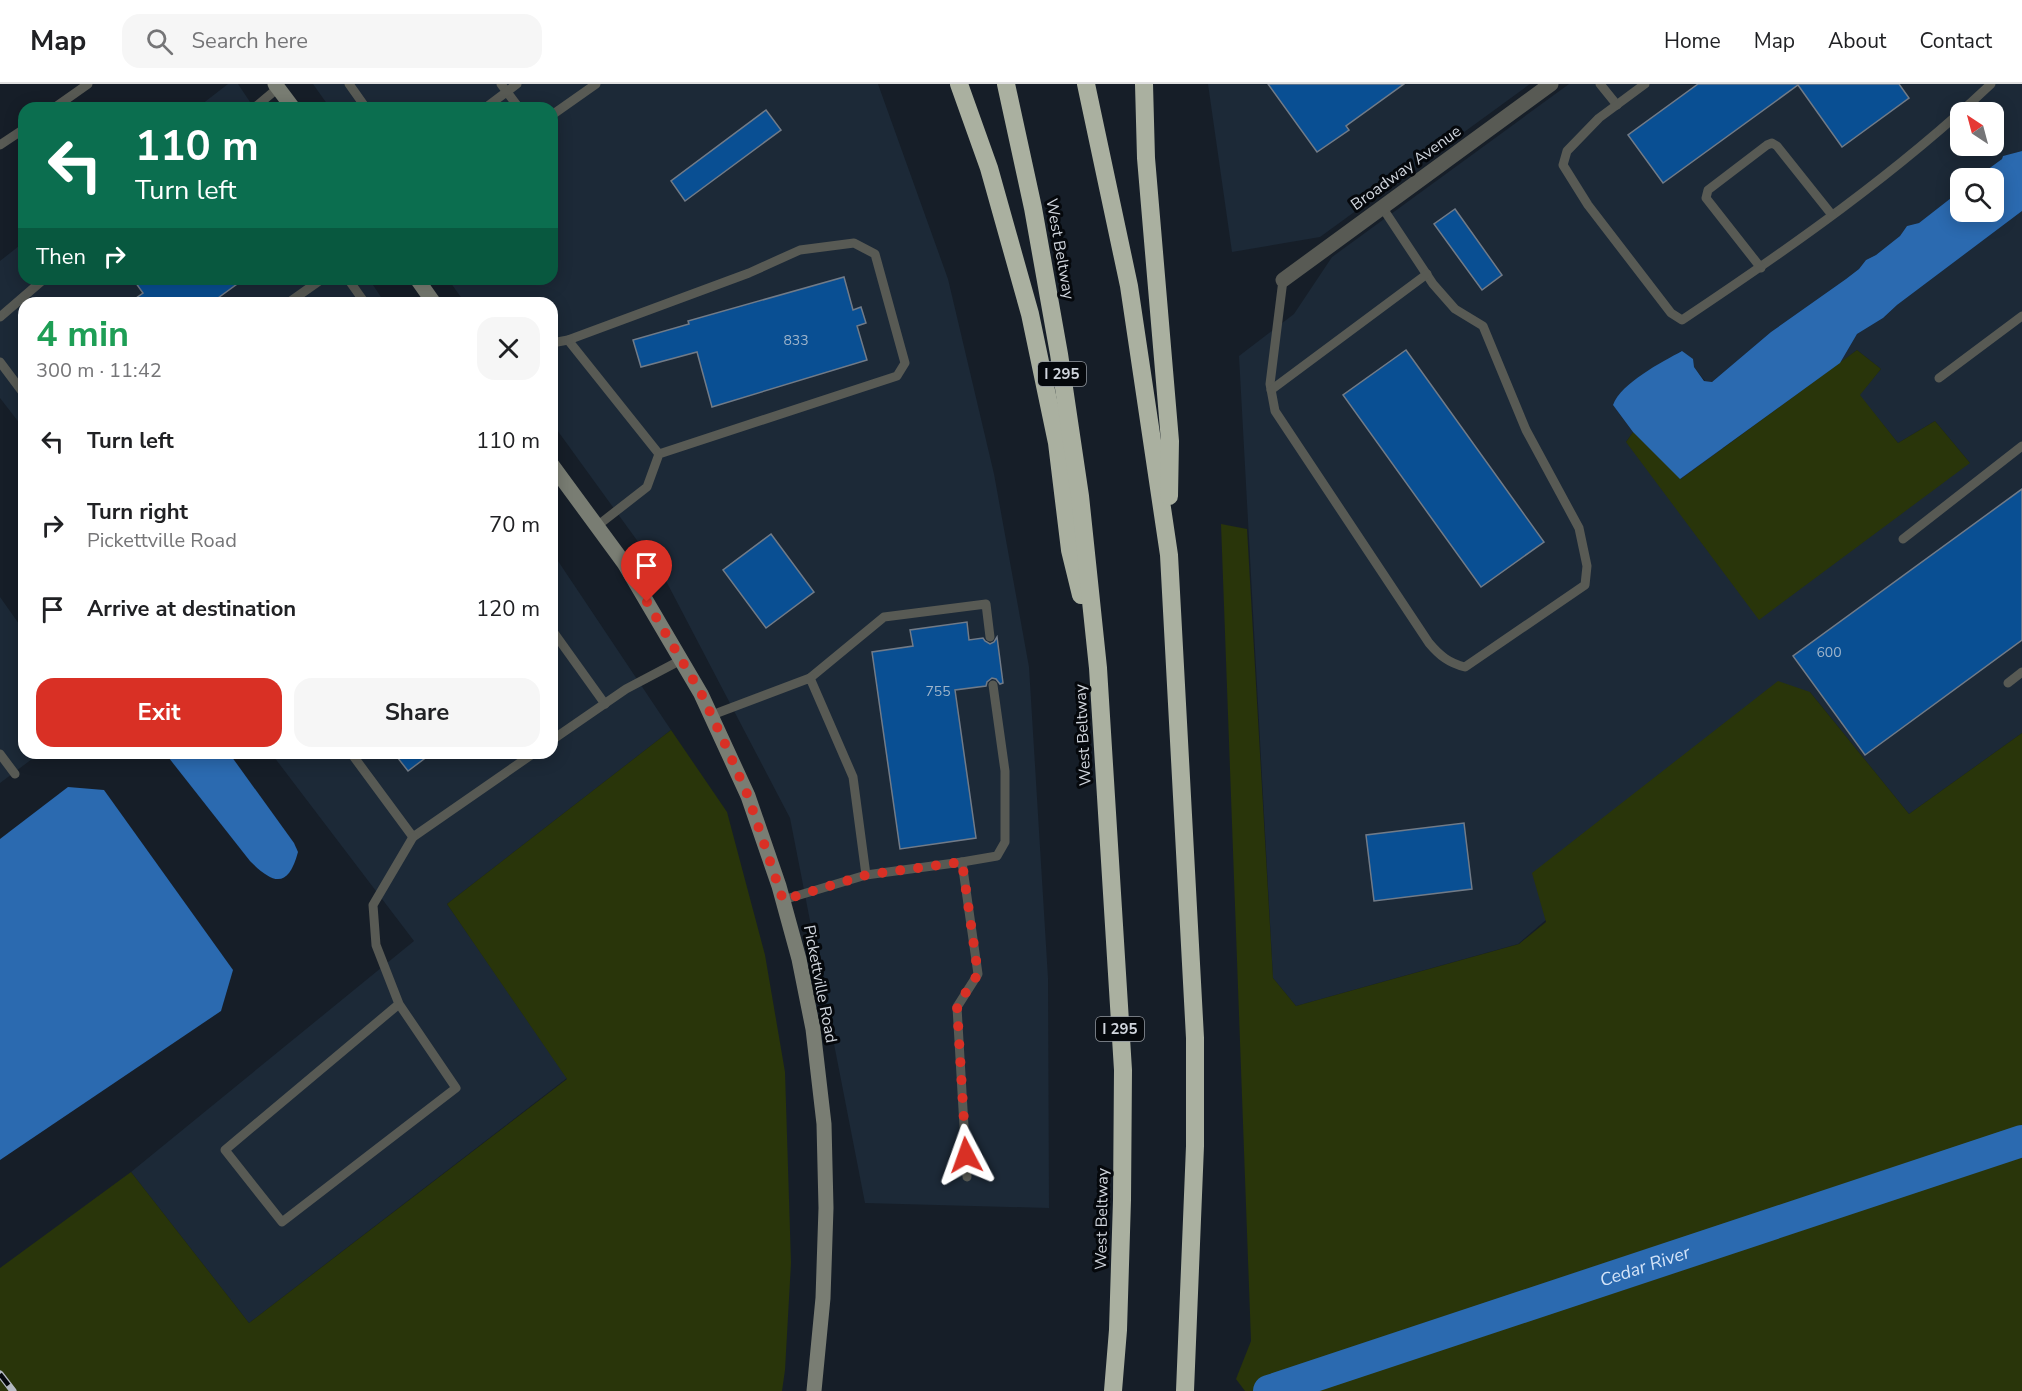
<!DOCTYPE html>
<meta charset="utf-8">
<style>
body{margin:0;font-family:"Nunito Sans",sans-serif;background:#f6f6f6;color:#202124;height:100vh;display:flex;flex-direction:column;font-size:22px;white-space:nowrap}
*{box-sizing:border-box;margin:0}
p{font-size:20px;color:#757577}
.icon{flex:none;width:33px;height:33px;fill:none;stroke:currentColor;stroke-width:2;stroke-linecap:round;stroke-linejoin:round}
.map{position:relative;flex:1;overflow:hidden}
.details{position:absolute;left:18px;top:213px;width:540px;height:462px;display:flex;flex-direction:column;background:#fff;border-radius:18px;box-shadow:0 3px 15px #0003}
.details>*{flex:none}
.guide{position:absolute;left:18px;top:18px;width:540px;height:183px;border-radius:18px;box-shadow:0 3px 15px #0003;background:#0b6e4f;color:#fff;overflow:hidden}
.needle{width:39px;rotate:324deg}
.tools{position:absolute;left:1950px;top:18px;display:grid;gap:12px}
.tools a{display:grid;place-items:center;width:54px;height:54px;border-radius:12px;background:#fff;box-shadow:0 3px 15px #0003;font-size:30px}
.pin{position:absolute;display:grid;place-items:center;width:51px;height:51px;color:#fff;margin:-62px -26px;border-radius:50% 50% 50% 0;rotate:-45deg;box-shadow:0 0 6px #0007}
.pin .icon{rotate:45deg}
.me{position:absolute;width:66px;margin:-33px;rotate:356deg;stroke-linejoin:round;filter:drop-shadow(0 0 4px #0008)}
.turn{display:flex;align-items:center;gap:21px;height:126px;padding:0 18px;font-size:27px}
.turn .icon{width:78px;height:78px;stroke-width:2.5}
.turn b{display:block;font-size:42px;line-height:51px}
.then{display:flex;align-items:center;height:57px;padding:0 18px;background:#0003;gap:12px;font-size:22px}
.round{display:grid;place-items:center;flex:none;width:63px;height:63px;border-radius:18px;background:#f6f6f6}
.overview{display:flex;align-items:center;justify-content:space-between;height:102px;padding:0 18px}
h1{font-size:36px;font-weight:700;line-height:45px;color:#1e9e55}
.button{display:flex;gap:12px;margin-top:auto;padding:12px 18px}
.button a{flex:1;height:69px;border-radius:18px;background:#d93025;color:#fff;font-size:24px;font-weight:700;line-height:69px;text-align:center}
.button a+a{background:#f6f6f6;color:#202124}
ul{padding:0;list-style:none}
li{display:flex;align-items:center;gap:18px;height:84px;padding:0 18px}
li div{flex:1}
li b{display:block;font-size:22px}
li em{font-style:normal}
header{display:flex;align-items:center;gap:36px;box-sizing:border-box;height:84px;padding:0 30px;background:#fff;border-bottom:2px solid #e0e0e0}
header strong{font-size:28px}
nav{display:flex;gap:33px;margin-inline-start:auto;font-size:21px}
.search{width:420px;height:54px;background:#f6f6f6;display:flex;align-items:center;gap:15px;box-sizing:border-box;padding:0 21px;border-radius:18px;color:#757577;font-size:22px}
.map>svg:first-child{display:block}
.built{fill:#1c2937;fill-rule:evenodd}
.green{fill:#29350a}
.water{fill:#2b6ab0}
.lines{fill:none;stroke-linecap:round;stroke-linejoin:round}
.river{stroke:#2b6ab0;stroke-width:32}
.building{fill:#094f93;stroke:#717b88;stroke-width:1.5}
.lane{stroke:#585a54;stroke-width:9}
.street{stroke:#585a54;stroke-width:15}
.secondary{stroke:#797d73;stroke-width:15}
.highway{stroke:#aab0a0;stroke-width:18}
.rail-casing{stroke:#b3b8c1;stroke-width:7}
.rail{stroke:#05080c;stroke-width:4.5;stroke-dasharray:14;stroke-linecap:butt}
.route{stroke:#d93025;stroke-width:10;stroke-dasharray:0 18}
.labels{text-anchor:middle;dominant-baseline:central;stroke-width:6;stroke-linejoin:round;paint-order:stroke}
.number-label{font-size:14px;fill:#9eb4ca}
.shield{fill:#05080c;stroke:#93989e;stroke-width:1.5}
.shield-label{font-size:15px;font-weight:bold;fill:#d0d5dd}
.street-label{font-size:16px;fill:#d0d5dd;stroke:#05080c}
.water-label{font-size:18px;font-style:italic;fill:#d4e4f8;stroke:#05080c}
</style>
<header>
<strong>Map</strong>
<div class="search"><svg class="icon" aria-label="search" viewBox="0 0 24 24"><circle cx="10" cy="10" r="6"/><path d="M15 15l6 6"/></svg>Search here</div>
<nav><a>Home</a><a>Map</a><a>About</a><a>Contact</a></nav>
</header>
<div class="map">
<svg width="2022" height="1307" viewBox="0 0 2022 1307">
<rect width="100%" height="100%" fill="#161e28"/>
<g class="built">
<path d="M 228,0 L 238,0 L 254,24 L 197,24 Z"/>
<path d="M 313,0 L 878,0 L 948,195 L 994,390 L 1029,583 L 1048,894 L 1049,1124 L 865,1119 L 790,734 L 665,495 L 552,339 L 552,219 L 465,219 L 448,195 L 552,195 L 552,24 L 330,24 Z"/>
<path d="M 1208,0 L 1530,0 L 1320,153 L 1232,168 Z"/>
<path d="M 1569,0 L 2022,0 L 2022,67 L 2003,72 L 2002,75 L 1976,94 L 1960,94 L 1960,107 L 1919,139 L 1907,142 L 1900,152 L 1876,171 L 1866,176 L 1859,185 L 1846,195 L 1771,248 L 1712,298 L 1705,297 L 1681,267 L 1627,303 L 1613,321 L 1633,348 L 1626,358 L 1970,379 L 1935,337 L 1898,359 L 1859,311 L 1881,285 L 1857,266 L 1840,279 L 1857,250 L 1883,234 L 1897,221 L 2022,127 L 2022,649 L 1909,730 L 1810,608 L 1518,860 L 1296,922 L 1273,894 L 1239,272 L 1294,230 L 1332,173 ZM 1960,28 L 1994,28 L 1994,62 L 1960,62 Z"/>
<path d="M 24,158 L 24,195 L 369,195 L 385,219 L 24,219 L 24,345 L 0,314 L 0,177 Z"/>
<path d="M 552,468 L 671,646 L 447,820 L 567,994 L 249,1239 L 131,1088 L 414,857 L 271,669 L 552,669 Z"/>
<path d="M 0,513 L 24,547 L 24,669 L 40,669 L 0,699 Z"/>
</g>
<g class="green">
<path d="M 1857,266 L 1881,285 L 1860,311 L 1898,359 L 1935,337 L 1970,379 L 1759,536 L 1626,358 L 1633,348 L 1681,395 Z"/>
<path d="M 1221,440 L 1247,445 L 1273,894 L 1296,922 L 1519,860 L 1546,838 L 1532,789 L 1778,597 L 1810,608 L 1909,730 L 2022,649 L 2022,1307 L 1245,1307 L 1236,1295 L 1251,1257 Z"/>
<path d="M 671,646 L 727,728 L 765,871 L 785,988 L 791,1179 L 785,1286 L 782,1307 L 0,1307 L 0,1184 L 131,1088 L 249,1239 L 567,995 L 447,820 Z"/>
</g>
<g class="water">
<path d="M 2022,67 L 2022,127 L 1897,221 L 1883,234 L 1857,250 L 1840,279 L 1680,395 L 1633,348 L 1613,321 C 1621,299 1662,278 1682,267 L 1693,275 L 1694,283 L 1704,297 L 1712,298 L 1771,248 L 1846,195 L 1859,185 L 1866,176 L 1876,171 L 1900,152 L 1907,142 L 1919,139 L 1960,107 L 1960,128 L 1994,128 L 1994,94 L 1976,94 L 2002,75 L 2003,72 Z"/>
<path d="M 165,669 L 229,669 L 294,759 L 298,768 C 288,805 273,800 250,777 Z"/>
<path d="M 68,703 L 104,706 L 233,886 L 221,927 L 0,1076 L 0,755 Z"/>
</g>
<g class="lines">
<path class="river" id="s1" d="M 1269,1307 L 2022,1057"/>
</g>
<g class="building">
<path d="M 1268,0 L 1404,0 L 1346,42 L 1349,46 L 1317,68 Z"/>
<path d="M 1698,0 L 1899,0 L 1909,14 L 1842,63 L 1798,1 L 1663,99 L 1628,51 Z"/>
<path d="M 766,26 L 781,46 L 685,117 L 671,97 Z"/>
<path d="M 1455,125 L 1502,191 L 1482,206 L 1434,140 Z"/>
<path d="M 844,193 L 853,226 L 861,223 L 866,239 L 857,242 L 867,276 L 712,323 L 697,268 L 641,283 L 633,256 L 689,240 L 688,237 Z"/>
<path d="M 133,195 L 244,195 L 211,219 L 129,219 L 143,209 Z"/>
<path d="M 1406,266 L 1544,458 L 1481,503 L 1343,311 Z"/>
<path d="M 2022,405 L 2022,556 L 1865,671 L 1793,572 Z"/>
<path d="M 771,450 L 814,508 L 766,544 L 723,486 Z"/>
<path d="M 967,538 L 969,556 L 983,554 L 985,557 L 990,560 L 994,558 L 997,553 L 1003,599 L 1000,600 L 996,595 L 992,594 L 987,598 L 986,602 L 955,606 L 976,754 L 900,765 L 872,568 L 913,562 L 910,546 Z"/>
<path d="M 394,669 L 432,669 L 408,687 Z"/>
<path d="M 1464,739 L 1472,805 L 1374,817 L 1366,751 Z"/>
</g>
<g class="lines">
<g class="lane">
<path d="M 349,0 L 366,24"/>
<path d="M 501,0 L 519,24"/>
<path d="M 1600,0 L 1617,21"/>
<path d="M 1645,0 L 1599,34 L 1567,67 L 1563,81 L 1588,121 L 1671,229 L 1682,236 C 1790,164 1897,89 1991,0"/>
<path d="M 54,24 L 88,0"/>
<path d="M 254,24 L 278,4"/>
<path d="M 485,24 L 517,0"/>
<path d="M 552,31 L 596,0"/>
<path d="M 0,61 L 24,45"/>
<path d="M 1761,184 L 1706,114 L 1708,106 L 1767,61 L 1772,59 L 1777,62 L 1832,131"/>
<path d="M 348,195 L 365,219"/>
<path d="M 1283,196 L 1270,300 L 1275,327 L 1429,559 C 1440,572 1449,579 1465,583 L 1585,501 L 1587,482 L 1579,444 L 1526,346 L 1483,242 L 1455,225 L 1433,200 L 1382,123"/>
<path d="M 288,219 L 322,195"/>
<path d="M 0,233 L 44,195"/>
<path d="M 568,256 L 659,370"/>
<path d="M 552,259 L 568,256 L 749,189 L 800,166 L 854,159 L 875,170 L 905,279 L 897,292 L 659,370 L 647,403 L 597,442"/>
<path d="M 0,278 L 24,310"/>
<path d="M 1939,294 L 2022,232"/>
<path d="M 1271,306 L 1427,190"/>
<path d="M 1903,455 L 2022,362"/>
<path d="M 552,546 L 605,620"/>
<path d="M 810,594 L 884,533 L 986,520 L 990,553"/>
<path d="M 2008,599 L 2022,588"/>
<path d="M 712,631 L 810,594 L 853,693 L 866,791 L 783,816"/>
<path d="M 552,656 L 626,605 L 681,576"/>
<path d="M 351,669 L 413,753 L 534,669"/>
<path d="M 0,670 L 15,690"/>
<path d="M 962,778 L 997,772 L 1005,758 L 1005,687 L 993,601"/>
<path d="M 866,791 L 962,778 L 978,890 L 957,923 L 967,1093"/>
<path d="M 399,920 L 225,1066 L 282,1138 L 456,1004 L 399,920 L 376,861 L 373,821 L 413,753"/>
</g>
<path class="street" d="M 1283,196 L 1551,0"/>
<g class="secondary">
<path d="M 275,0 L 293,24"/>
<path d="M 417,195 L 434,219"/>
<path d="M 552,381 L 624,479 L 701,610 L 748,712 L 779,802 L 799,875 L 813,945 L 824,1040 L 826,1124 L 823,1214 L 814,1307"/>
</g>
<g class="highway">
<path d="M 959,0 L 989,84 L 1030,230 L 1057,359 L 1070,466 L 1081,511"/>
<path d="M 1006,0 L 1033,124 L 1059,270 L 1080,412 L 1098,584 L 1123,986 L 1122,1116 L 1118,1246 L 1113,1307"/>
<path d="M 1086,0 L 1129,202 L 1169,471 L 1195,954 L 1195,1062 L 1185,1307"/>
<path d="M 1144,0 L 1146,74 L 1170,357 L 1169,412"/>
</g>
<defs>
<path id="rail" d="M 0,1290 L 13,1307"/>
</defs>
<use href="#rail" class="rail-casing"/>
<use href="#rail" class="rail"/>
</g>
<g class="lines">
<path class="route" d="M 647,518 L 701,609 L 725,660 L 748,712 L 783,816 L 866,791 L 962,778 L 978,890 L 957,922 L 966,1071"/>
</g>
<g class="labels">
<g class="number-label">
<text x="796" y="256">833</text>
<text x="1829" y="568">600</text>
<text x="938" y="607">755</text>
</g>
<g class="shield">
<rect x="1038" y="278" width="48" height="24" rx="4.5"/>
<rect x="1096" y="933" width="48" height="24" rx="4.5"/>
</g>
<g class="shield-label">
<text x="1062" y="290">I 295</text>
<text x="1120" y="945">I 295</text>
</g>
<g class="street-label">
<text transform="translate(1406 84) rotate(-36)">Broadway Avenue</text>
<text transform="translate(1060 165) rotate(80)">West Beltway</text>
<text transform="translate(1083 651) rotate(-93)">West Beltway</text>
<text transform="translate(820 900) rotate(79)">Pickettville Road</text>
<text transform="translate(1102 1135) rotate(-89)">West Beltway</text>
</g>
<g class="water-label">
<text stroke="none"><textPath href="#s1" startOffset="396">Cedar River</textPath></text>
</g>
</g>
</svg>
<div class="tools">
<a><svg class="needle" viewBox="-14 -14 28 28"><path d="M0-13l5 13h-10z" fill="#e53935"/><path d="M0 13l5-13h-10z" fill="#757577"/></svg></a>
<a><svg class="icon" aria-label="search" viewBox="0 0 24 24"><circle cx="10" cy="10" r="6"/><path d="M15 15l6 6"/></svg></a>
</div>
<div class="pin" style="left:647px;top:518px;background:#d93025"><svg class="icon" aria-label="arrive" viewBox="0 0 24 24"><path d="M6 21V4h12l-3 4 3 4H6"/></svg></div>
<svg class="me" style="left:966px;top:1071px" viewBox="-20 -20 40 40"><path d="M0-17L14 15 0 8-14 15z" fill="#d93025" stroke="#fff" stroke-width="4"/></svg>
<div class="guide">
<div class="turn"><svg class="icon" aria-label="left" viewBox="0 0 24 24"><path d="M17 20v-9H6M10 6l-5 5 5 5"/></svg><div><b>110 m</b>Turn left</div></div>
<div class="then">Then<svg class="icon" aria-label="right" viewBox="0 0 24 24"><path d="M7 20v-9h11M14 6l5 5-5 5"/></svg></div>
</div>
<section class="details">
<div class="overview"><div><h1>4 min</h1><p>300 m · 11:42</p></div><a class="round"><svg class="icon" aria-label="close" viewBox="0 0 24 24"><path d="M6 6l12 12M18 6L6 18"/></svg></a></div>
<ul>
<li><svg class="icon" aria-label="left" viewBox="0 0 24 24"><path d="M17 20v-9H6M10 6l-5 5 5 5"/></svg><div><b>Turn left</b></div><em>110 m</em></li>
<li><svg class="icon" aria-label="right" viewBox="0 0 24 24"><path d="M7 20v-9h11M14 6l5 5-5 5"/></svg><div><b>Turn right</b><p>Pickettville Road</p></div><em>70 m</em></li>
<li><svg class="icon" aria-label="arrive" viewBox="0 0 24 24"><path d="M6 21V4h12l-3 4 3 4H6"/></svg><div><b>Arrive at destination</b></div><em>120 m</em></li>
</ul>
<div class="button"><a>Exit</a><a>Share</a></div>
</section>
</div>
